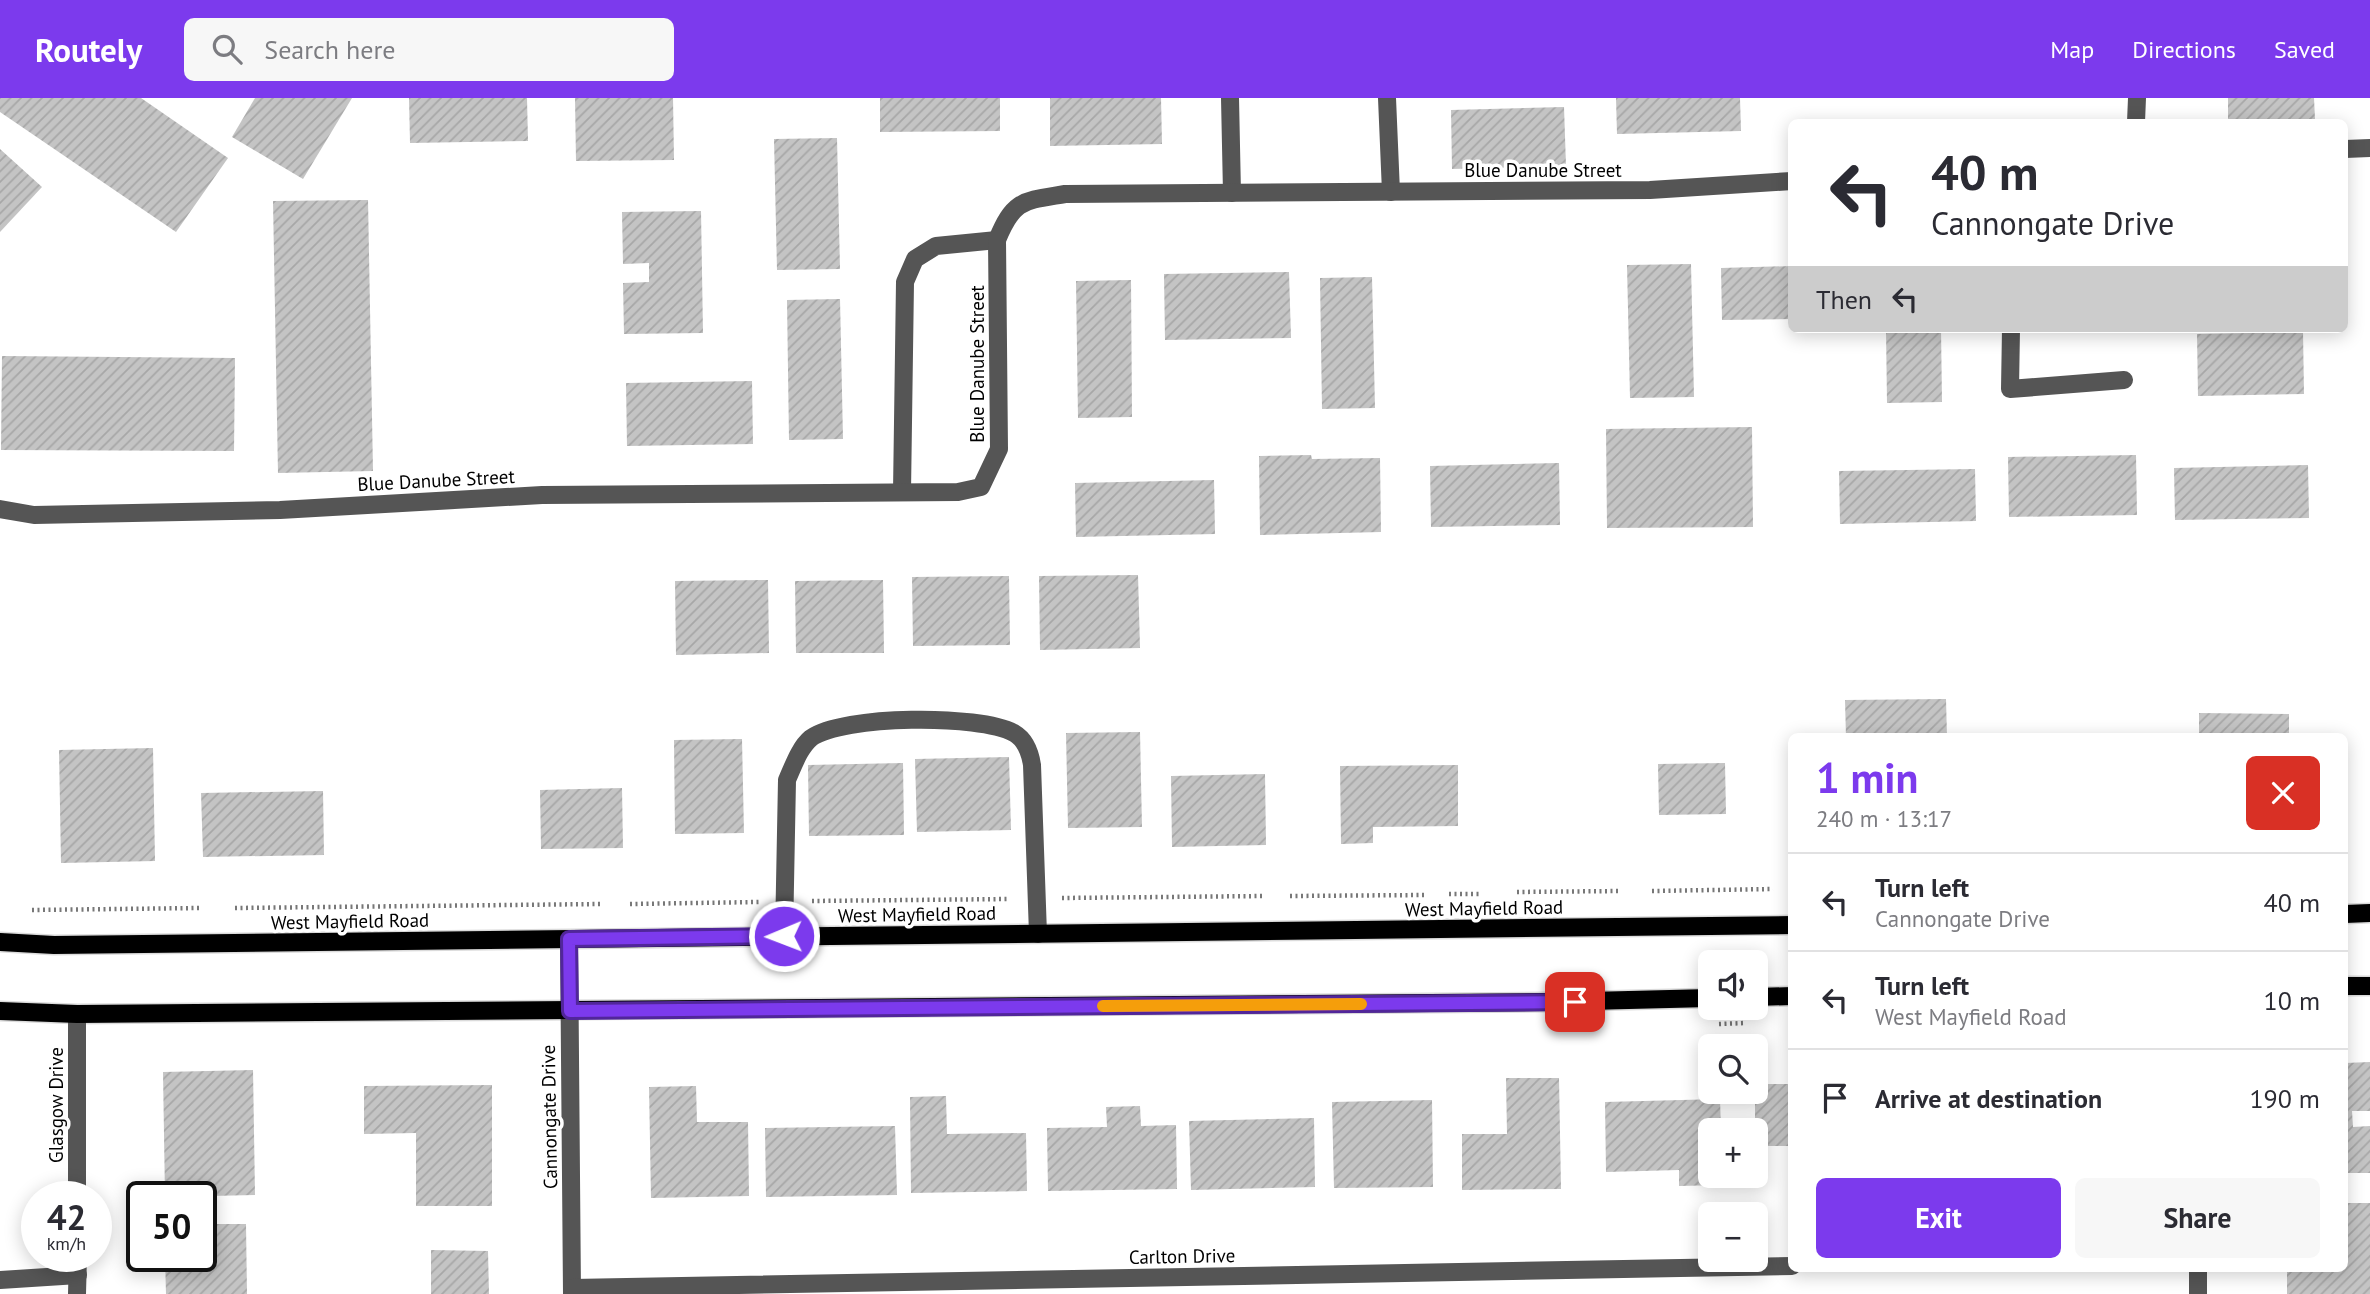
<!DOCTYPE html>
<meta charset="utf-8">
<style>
body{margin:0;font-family:"PT Sans",sans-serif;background:#f7f7f7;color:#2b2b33;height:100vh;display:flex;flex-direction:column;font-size:26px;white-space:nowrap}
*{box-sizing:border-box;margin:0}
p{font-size:23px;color:#7c7c81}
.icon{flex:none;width:38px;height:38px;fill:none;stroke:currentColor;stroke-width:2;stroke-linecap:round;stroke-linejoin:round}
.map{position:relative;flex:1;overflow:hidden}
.details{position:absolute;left:1788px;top:635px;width:560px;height:539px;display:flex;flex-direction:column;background:#fff;border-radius:10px;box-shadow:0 4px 18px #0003}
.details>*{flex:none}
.guide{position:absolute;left:1788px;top:21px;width:560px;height:214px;border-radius:10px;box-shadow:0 4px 18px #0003;background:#fff;color:#2b2b33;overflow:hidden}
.controls{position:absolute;left:1698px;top:852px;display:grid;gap:14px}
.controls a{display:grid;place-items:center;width:70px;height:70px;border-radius:10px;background:#fff;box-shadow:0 4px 18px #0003;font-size:35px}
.speed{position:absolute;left:21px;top:1083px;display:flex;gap:14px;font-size:35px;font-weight:700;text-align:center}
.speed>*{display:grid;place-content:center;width:91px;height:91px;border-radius:50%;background:#fff;box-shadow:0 4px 18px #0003;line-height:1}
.speed small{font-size:18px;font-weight:400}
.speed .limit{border:4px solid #111;border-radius:10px;background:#fff;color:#111}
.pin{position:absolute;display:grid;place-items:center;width:60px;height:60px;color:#fff;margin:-30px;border-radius:14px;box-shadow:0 4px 10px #0006}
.me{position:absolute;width:77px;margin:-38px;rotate:269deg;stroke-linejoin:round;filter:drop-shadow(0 0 5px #0008)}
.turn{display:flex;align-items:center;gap:24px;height:147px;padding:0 28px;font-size:32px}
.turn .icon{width:91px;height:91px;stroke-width:2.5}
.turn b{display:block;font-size:49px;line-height:60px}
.then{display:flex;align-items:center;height:66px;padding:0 28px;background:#0003;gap:14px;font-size:26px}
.round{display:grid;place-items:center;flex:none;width:74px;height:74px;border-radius:10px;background:#f7f7f7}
.head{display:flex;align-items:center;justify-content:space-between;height:119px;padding:0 28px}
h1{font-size:42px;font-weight:600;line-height:52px;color:#7c3aed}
.primary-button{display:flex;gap:14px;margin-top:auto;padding:14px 28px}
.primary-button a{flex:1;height:80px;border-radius:10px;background:#7c3aed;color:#fff;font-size:28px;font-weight:600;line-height:80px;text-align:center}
.primary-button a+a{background:#f7f7f7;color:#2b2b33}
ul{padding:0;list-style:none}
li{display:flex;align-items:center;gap:21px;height:98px;padding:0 28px;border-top:2px solid #e1e1e2}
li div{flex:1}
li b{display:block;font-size:26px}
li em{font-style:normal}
header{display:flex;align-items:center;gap:42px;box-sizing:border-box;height:98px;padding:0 35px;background:#7c3aed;color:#fff}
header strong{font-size:33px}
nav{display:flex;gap:38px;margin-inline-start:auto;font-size:24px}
.search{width:490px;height:63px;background:#f7f7f7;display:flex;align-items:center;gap:18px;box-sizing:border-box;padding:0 24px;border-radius:10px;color:#7c7c81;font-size:26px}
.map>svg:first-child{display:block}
.building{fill:url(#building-hatch)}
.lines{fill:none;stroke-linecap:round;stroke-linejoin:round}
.major-casing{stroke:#dbdbdb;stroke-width:21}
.path{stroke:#777;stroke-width:4.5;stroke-dasharray:2 3.5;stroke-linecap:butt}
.minor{stroke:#555;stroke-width:18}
.major{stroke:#000;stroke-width:18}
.route-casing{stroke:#51269a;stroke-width:18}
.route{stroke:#7c3aed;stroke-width:12}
.slow{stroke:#f59e0b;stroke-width:12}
.labels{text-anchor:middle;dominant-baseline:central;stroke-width:7;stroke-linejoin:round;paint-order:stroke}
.street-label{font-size:19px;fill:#000;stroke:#fff}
</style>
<header>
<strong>Routely</strong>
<div class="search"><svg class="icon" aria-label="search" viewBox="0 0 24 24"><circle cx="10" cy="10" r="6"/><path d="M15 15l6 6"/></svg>Search here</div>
<nav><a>Map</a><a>Directions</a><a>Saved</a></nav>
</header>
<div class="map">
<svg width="2370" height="1196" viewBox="0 0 2370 1196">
<defs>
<pattern id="building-hatch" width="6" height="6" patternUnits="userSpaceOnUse" patternTransform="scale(1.75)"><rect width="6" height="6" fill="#c4c4c4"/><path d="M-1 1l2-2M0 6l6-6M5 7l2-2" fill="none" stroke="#a7a7a7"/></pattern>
</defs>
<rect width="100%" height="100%" fill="#fff"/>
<g class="building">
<path d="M 0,0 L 141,0 L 228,60 L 176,134 L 0,14 Z"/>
<path d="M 255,0 L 352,0 L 303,81 L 232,39 Z"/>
<path d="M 409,0 L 527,0 L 528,43 L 410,45 Z"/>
<path d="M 575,0 L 673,0 L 674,62 L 576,63 Z"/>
<path d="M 880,0 L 1000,0 L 1000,33 L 880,34 Z"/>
<path d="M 1050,0 L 1161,0 L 1162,46 L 1050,48 Z"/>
<path d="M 1616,0 L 1740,0 L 1741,33 L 1617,36 Z"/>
<path d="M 2228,0 L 2314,0 L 2315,21 L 2228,22 Z"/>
<path d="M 1564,9 L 1566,68 L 1452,71 L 1451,12 Z"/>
<path d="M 837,40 L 840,171 L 777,172 L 774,41 Z"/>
<path d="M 0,51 L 42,89 L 0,134 Z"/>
<path d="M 368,102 L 373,373 L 278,375 L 273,103 Z"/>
<path d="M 701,113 L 703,235 L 624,236 L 623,185 L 649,184 L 649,165 L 623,166 L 622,114 Z"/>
<path d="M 1691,166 L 1694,299 L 1630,300 L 1627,167 Z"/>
<path d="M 1792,168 L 1792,221 L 1722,222 L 1721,170 Z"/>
<path d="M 1289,174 L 1291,240 L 1165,242 L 1164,176 Z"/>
<path d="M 1372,179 L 1375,310 L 1322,311 L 1320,180 Z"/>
<path d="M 1131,182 L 1132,319 L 1078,320 L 1076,183 Z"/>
<path d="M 840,201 L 843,341 L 789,342 L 787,202 Z"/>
<path d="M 1886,231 L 1941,231 L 1942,304 L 1887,305 Z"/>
<path d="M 2303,234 L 2304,296 L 2198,298 L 2197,236 Z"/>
<path d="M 2,258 L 235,260 L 234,353 L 1,352 Z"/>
<path d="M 752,283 L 753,346 L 627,348 L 626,285 Z"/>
<path d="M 1752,329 L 1753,429 L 1607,430 L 1606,331 Z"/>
<path d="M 1311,357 L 1312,361 L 1380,360 L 1381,434 L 1260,437 L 1259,358 Z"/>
<path d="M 2136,357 L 2137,417 L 2009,419 L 2008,359 Z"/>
<path d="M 1559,365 L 1560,427 L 1431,429 L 1430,368 Z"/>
<path d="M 2308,367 L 2309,420 L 2175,422 L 2174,370 Z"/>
<path d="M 1975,371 L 1976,423 L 1840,426 L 1839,373 Z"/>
<path d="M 1214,382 L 1215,436 L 1076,439 L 1075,385 Z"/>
<path d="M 1138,477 L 1140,550 L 1040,552 L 1039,478 Z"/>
<path d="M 1009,478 L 1010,547 L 913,548 L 912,479 Z"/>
<path d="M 768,482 L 769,555 L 676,557 L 675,483 Z"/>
<path d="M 883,482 L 884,555 L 796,555 L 795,483 Z"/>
<path d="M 1946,601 L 1947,639 L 1846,639 L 1845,602 Z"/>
<path d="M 2199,615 L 2289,616 L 2289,639 L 2199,639 Z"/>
<path d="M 1140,634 L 1142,729 L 1068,730 L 1066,635 Z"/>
<path d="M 742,641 L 744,735 L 675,736 L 674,642 Z"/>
<path d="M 153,650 L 155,763 L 61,765 L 59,652 Z"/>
<path d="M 1009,659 L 1011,732 L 917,734 L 915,661 Z"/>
<path d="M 903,665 L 904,737 L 809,738 L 808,667 Z"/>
<path d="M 1725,665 L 1726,716 L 1659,717 L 1658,666 Z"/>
<path d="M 1458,667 L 1458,728 L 1373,729 L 1373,745 L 1341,746 L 1340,668 Z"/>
<path d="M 1265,676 L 1266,747 L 1172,749 L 1171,678 Z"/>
<path d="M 622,690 L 623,750 L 541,751 L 540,692 Z"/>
<path d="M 323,693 L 324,757 L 203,759 L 201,695 Z"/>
<path d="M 2370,964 L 2370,1013 L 2352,1013 L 2353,1029 L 2370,1028 L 2370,1075 L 2345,1075 L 2345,965 Z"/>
<path d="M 253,972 L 255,1097 L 165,1099 L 163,974 Z"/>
<path d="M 1506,980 L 1559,980 L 1561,1091 L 1462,1092 L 1462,1036 L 1507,1036 Z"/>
<rect x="1755" y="986" width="37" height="62"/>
<path d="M 492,987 L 492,1108 L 416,1108 L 416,1035 L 364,1036 L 364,988 Z"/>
<path d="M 696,988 L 697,1024 L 748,1024 L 749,1098 L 651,1100 L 649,989 Z"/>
<path d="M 946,998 L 947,1036 L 1026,1035 L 1027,1093 L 911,1095 L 910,999 Z"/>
<path d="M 1720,1001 L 1721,1032 L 1710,1032 L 1710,1078 L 1722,1078 L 1722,1087 L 1679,1088 L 1679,1072 L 1606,1074 L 1605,1004 Z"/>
<path d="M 1432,1002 L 1433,1089 L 1334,1090 L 1332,1004 Z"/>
<path d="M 1140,1008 L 1141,1028 L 1176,1027 L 1177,1091 L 1048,1093 L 1047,1030 L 1107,1029 L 1106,1009 Z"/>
<path d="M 1314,1020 L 1315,1089 L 1191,1092 L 1189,1023 Z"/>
<path d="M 895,1028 L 897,1097 L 766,1099 L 765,1030 Z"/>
<path d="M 2345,1105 L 2370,1105 L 2370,1196 L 2287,1196 L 2287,1171 L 2345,1171 Z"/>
<path d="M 201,1126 L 246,1126 L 247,1196 L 166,1196 L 165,1158 L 201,1158 Z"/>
<path d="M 431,1152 L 488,1153 L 489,1196 L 431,1196 Z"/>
</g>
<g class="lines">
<defs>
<g id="major">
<path d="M 2345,816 L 2370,815"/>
<path d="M 0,844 L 54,847 L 1792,827"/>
<path d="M 2345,888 L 2370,888"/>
<path d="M 1755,899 L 1792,898"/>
<path d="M 0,913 L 77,916 L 1548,904 L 1710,900"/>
</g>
</defs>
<use href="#major" class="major-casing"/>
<g class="path">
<path d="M 1652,793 L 1773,791"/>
<path d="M 1517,794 L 1620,793"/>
<path d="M 1449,796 L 1479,796"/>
<path d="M 1290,798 L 1425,797"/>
<path d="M 1062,800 L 1264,798"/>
<path d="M 812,803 L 1009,801"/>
<path d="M 630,806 L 759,804"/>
<path d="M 235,810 L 601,806"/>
<path d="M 32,812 L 201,810"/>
<path d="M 1719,926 L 1746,925"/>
</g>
<g class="minor">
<path d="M 1230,0 L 1232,95"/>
<path d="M 1387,0 L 1391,94"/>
<path d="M 2136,24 L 2137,0"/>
<path d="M 2345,51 L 2370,50"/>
<path d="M 2011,231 L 2010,291 L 2124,282"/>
<path d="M 902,394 L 905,184 L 915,161 L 936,148 L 997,142"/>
<path d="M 0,411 L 34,417 L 280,412 L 542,397 L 958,394 L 981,389 L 999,351 L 997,142 C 1014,101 1023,103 1065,96 L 1650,92 L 1792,83"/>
<path d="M 784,838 L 787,682 C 793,669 799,650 811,640 C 843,617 979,616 1014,635 C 1026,642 1030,654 1032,667 L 1038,836"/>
<path d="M 569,841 L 572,1196"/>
<path d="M 77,916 L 77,1099"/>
<path d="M 2198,1171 L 2198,1196"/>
<path d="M 0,1182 L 78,1177"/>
<path d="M 572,1190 L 1792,1168"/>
<path d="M 77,1196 L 78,1158"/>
</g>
<use href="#major" class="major"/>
</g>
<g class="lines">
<defs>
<path id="route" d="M 784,838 L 569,841 L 570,913 L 1575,904"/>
</defs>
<use href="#route" class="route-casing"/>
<use href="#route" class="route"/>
<path class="slow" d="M 1103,908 L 1361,906"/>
</g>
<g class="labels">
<g class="street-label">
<text x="1543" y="72">Blue Danube Street</text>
<text transform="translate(977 266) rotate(-90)">Blue Danube Street</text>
<text transform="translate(436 382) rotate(-3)">Blue Danube Street</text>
<text transform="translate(1484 810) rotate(-1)">West Mayfield Road</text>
<text transform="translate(917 816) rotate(-1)">West Mayfield Road</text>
<text transform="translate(350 823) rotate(-1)">West Mayfield Road</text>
<text transform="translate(56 1007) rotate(-90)">Glasgow Drive</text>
<text transform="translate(549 1019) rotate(-91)">Cannongate Drive</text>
<text transform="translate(1182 1158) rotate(-1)">Carlton Drive</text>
</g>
</g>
</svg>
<div class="controls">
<a><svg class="icon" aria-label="sound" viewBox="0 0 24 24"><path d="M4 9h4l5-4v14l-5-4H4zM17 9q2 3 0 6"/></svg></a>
<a><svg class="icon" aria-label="search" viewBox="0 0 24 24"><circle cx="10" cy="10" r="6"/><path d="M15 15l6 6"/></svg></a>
<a>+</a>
<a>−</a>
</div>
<div class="speed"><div>42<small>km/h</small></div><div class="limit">50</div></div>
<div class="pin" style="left:1575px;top:904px;background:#d93025"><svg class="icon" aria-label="arrive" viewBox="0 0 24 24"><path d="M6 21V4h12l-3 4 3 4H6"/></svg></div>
<svg class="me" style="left:784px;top:838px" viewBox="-20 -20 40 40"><circle r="17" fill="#7c3aed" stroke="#fff" stroke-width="3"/><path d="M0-11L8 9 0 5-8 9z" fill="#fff"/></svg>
<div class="guide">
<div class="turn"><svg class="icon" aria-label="left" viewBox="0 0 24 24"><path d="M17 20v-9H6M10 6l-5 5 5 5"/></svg><div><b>40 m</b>Cannongate Drive</div></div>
<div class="then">Then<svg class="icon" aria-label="left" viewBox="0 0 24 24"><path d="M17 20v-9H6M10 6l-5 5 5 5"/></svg></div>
</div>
<section class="details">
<div class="head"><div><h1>1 min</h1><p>240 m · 13:17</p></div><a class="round" style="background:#d93025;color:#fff"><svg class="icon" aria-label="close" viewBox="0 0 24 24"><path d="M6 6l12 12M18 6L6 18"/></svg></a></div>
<ul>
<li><svg class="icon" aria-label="left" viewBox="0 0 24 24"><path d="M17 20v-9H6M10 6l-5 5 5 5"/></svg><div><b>Turn left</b><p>Cannongate Drive</p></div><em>40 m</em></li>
<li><svg class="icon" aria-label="left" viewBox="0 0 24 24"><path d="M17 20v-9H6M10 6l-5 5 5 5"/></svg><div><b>Turn left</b><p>West Mayfield Road</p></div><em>10 m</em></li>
<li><svg class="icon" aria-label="arrive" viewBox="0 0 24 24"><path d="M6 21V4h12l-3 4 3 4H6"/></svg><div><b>Arrive at destination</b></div><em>190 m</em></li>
</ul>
<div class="primary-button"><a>Exit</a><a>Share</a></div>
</section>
</div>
